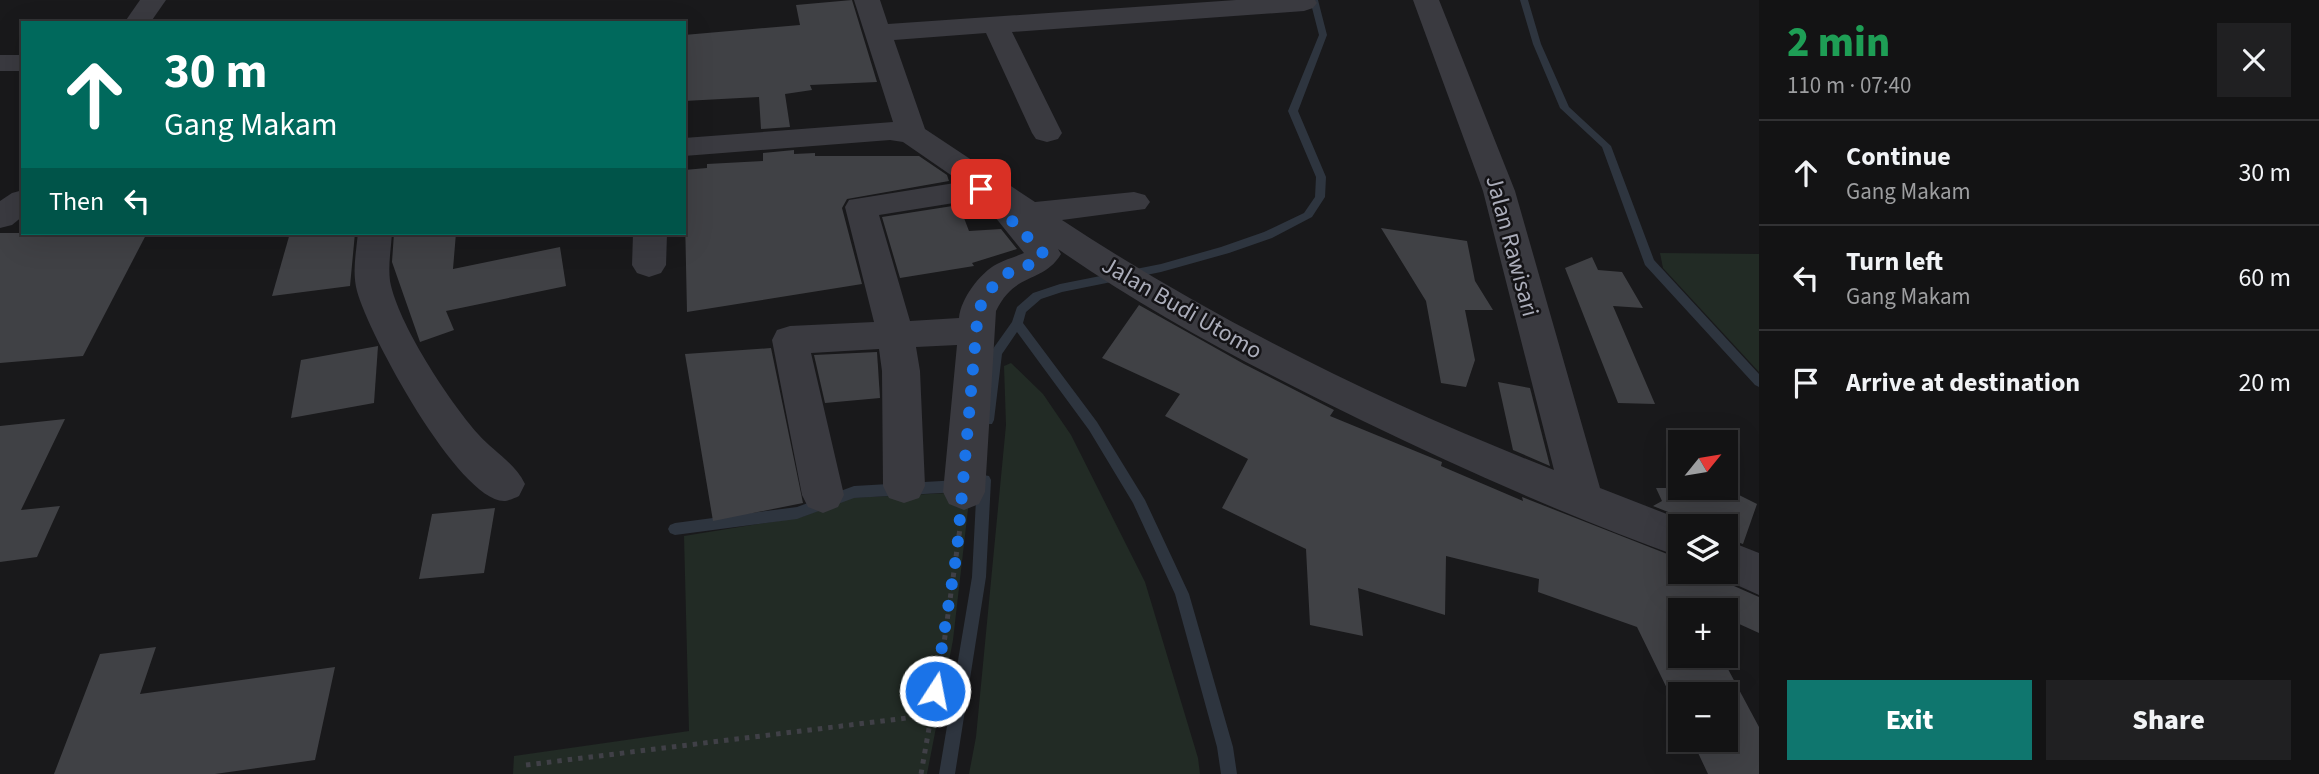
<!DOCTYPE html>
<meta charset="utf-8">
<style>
body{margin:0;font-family:"Source Sans 3",sans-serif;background:#202022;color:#f1f3f6;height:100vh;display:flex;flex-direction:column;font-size:26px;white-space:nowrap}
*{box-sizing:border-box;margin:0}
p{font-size:23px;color:#9d9ea0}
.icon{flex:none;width:38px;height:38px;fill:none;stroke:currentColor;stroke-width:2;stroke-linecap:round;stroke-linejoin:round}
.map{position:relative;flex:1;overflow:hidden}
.panel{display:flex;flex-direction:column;background:#131314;width:560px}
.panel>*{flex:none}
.banner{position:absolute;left:21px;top:21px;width:665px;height:214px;border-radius:0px;box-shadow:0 7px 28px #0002,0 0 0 2px #323234;background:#00695c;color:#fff;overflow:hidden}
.needle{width:46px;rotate:60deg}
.fabs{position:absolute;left:1668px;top:430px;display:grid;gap:14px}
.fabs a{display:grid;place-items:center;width:70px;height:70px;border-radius:0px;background:#131314;box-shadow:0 7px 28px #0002,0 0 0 2px #323234;font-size:35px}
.pin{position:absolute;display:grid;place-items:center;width:60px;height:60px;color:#fff;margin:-30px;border-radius:14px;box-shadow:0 4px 10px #0006}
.me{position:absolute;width:77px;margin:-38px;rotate:11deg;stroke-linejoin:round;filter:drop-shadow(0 0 5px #0008)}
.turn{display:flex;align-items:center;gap:24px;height:147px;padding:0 28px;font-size:32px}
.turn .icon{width:91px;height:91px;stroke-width:2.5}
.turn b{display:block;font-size:49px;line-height:60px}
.then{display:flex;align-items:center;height:66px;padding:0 28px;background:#0003;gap:14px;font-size:26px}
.round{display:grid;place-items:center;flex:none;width:74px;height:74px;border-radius:0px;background:#202022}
.headline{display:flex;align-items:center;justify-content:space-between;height:119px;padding:0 28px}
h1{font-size:42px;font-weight:800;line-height:52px;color:#1e9e55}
.primary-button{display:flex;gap:14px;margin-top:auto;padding:14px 28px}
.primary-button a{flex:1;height:80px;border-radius:0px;background:#0f766e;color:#fff;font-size:28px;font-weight:800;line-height:80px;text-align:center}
.primary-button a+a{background:#202022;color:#f1f3f6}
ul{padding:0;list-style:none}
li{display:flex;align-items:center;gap:21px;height:105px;padding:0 28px;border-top:2px solid #323234}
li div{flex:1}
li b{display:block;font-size:26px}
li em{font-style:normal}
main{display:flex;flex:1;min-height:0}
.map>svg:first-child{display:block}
.green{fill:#222b25}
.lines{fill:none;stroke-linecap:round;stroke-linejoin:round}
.stream{fill:#2e353f;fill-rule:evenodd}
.building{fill:#404145}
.path{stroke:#404047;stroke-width:5;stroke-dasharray:4.5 6;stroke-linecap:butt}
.minor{fill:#3a3a40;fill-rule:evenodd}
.route{stroke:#1a73e8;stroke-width:12;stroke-dasharray:0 21.6}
.labels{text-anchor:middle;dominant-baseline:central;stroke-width:5;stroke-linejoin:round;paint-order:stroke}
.street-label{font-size:24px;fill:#abadba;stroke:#141316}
</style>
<main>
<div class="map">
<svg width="1759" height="774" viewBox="0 0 1759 774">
<rect width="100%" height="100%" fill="#19191b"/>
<g class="green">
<path d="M 1660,253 L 1759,254 L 1759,372 L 1663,268 Z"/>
<path d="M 1011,363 L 1043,394 L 1071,435 L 1145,582 L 1198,758 L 1200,774 L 969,774 L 976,737 L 1006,425 L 1004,366 Z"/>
<path d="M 970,492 L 953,640 L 927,774 L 513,774 L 514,756 L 689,731 L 684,536 L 802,517 L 849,498 Z"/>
</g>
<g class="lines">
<g class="stream">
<path d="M 1310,0 L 1318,0 L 1327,35 L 1298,111 L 1326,177 L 1325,197 L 1312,217 L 1272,238 L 1229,253 L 1161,272 L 1062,292 L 1041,299 L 1026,312 L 1023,323 L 1097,422 L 1145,500 L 1189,594 L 1233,747 L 1237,774 L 1221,774 L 1217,747 L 1175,594 L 1133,503 L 1089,430 L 1017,332 L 1002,354 L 994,420 L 992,424 L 984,424 L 982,420 L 990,353 L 1012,322 L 1017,307 L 1033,293 L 1060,284 L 1161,264 L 1221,247 L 1264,232 L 1304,213 L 1315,197 L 1316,177 L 1288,111 L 1319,35 Z"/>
<path d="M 1520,0 L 1528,0 L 1541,44 L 1569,107 L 1611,146 L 1654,260 L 1759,374 L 1759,387 L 1755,385 L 1645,265 L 1602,147 L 1560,108 L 1533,44 Z"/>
<path d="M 984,475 L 989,476 L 991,480 L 986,577 L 955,774 L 939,774 L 972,577 L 977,480 L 979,476 Z"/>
<path d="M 959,480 L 964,482 L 966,486 L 964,490 L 959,492 L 854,498 L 797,519 L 675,535 L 670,533 L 668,529 L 670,525 L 675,523 L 797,507 L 854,486 Z"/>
</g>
</g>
<g class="building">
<path d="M 852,0 L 877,82 L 810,85 L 812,90 L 785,94 L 790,127 L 761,129 L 759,97 L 684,101 L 684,35 L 800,25 L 796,5 Z"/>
<path d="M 794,150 L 794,154 L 815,153 L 815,156 L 919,156 L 947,175 L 949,181 L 847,199 L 842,208 L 862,284 L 687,312 L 684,170 L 707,168 L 707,164 L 763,161 L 763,153 Z"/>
<path d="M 959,205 L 969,231 L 1001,229 L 1017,249 L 972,263 L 974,266 L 900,278 L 882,217 Z"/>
<path d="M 1381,228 L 1467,241 L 1475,281 L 1493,310 L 1465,310 L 1475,360 L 1466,387 L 1441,383 L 1426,301 Z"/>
<path d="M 0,233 L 147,233 L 83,356 L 0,363 Z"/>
<path d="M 290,233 L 355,233 L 350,286 L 272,296 Z"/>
<path d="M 394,233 L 456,233 L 453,269 L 560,247 L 566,286 L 446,311 L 454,330 L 420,342 L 392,262 Z"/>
<path d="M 1592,257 L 1598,270 L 1622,272 L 1643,308 L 1613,306 L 1655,404 L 1618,403 L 1565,268 Z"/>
<path d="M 1139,305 L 1244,364 L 1334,410 L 1330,416 L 1442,462 L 1441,466 L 1523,501 L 1522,497 L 1680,559 L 1680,572 L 1708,572 L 1709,575 L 1759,597 L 1759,633 L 1726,618 L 1726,611 L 1711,611 L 1693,602 L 1697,611 L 1680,611 L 1680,656 L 1721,656 L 1759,727 L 1759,774 L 1708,774 L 1692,740 L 1726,740 L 1726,695 L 1680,695 L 1680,715 L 1637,627 L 1538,592 L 1539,579 L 1446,556 L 1445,615 L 1358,588 L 1363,636 L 1310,625 L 1306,549 L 1222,508 L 1248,459 L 1165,416 L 1180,394 L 1102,358 Z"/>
<path d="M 378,346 L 374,403 L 291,418 L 301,360 Z"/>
<path d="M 771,348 L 803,503 L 713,521 L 685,354 Z"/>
<path d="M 877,352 L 880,398 L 825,403 L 814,355 Z"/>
<path d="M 1498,382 L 1530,388 L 1550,466 L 1513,450 Z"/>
<path d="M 65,419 L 21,510 L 60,506 L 37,557 L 0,562 L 0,426 Z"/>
<path d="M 1656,488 L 1725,488 L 1757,504 L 1743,544 L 1726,538 L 1726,527 L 1698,527 L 1696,523 L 1653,506 L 1662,501 Z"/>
<path d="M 495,508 L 484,573 L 419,579 L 432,514 Z"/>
<path d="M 156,647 L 140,694 L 335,667 L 315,760 L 215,774 L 54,774 L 100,654 Z"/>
</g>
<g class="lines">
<g class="path">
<path d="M 526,765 L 931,715"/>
<path d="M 921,774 L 944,643 L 960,528"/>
</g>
<g class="minor">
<path d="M 140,0 L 166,0 L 150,23 L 124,23 Z"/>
<path d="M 854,0 L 880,0 L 888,24 L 1236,0 L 1315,0 L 1317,3 L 1313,8 L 1304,11 L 1012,32 L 1062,133 L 1058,139 L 1047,142 L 1036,139 L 1032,133 L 986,33 L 894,40 L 925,129 L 1035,202 L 1134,192 L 1145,195 L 1150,202 L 1145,209 L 1062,220 C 1215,321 1383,403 1554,470 L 1483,191 L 1413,0 L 1439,0 L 1515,191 L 1600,488 L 1695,525 L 1696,527 L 1680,527 L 1680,557 C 1572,518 1466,471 1363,421 C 1258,370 1154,316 1058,249 L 1061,254 C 1043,284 1015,271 996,311 L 985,492 L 979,504 L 964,510 L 949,504 L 943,492 L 957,345 L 916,347 L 920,371 L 925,486 L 919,498 L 904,503 L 889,498 L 883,486 L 882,371 L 879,349 L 811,353 L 844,495 L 838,507 L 823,513 L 808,507 L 802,495 L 772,340 L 777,330 L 790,326 L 874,322 L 845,207 L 849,200 L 961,182 L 903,142 L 890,140 L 684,156 L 684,138 L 893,122 ZM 985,198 L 1000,209 L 995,217 L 1024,253 C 1015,257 1006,259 997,264 C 980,273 961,298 959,318 L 910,321 L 879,215 Z"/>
<rect x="0" y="55" width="23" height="16"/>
<path d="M 23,190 L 23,216 L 12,225 L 0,228 L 0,201 L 12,193 Z"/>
<path d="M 358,233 L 392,233 C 391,249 388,265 390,281 C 398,324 449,401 478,434 C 493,451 515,463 525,484 L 519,496 C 515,498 508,501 504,501 C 458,500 368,333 357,291 C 352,272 356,253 358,233 Z"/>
<path d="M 633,233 L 667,233 L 666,265 L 661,273 L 649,277 L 637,273 L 632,265 Z"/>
<path d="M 1726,540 L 1759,553 L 1759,595 L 1710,573 L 1726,572 Z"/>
</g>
</g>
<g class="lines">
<path class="route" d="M 935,691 L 957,551 L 978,311 C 986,295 994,281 1010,272 C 1021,266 1037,265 1044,254 L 981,189"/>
</g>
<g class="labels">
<g class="street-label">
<text transform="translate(1512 246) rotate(75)">Jalan Rawisari</text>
<text transform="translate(1182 308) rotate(30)">Jalan Budi Utomo</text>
</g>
</g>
</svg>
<div class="fabs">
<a><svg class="needle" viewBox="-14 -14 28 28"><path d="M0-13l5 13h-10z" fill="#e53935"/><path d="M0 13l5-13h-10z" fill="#9d9ea0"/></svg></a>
<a><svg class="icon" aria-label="layers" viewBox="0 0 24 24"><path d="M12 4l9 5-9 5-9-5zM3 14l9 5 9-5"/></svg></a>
<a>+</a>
<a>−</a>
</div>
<div class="pin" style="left:981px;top:189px;background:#d93025"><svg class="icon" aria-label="arrive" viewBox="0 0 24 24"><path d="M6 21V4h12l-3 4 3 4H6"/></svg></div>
<svg class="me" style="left:935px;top:691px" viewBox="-20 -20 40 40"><circle r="17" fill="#1a73e8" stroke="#fff" stroke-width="3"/><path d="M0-11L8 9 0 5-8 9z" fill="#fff"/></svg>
<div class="banner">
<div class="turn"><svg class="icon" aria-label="ahead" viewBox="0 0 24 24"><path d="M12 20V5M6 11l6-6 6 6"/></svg><div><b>30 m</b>Gang Makam</div></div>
<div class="then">Then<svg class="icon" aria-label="left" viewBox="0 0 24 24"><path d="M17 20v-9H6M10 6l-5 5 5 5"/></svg></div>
</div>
</div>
<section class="panel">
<div class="headline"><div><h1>2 min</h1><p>110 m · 07:40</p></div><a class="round"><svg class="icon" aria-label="close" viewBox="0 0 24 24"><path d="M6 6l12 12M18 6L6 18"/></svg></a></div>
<ul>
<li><svg class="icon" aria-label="ahead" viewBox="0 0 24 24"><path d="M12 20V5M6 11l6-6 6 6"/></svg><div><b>Continue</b><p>Gang Makam</p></div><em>30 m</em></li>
<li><svg class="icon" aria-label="left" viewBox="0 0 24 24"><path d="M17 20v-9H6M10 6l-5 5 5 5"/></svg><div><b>Turn left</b><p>Gang Makam</p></div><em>60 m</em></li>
<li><svg class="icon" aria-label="arrive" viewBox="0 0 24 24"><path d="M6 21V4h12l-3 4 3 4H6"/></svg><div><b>Arrive at destination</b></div><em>20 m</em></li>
</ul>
<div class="primary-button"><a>Exit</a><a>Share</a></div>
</section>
</main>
